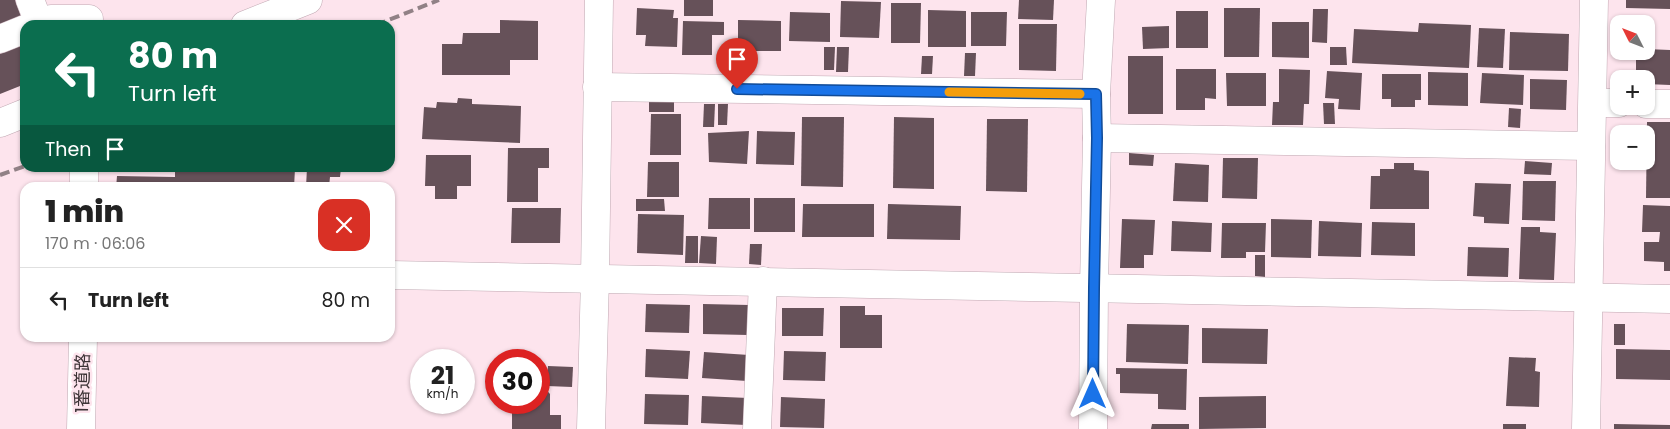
<!DOCTYPE html>
<meta charset="utf-8">
<style>
body{margin:0;font-family:Poppins,"Noto Sans JP",sans-serif;background:#f2f2f2;color:#222;height:100vh;display:flex;flex-direction:column;font-size:19px;white-space:nowrap}
*{box-sizing:border-box;margin:0}
p{font-size:16px;color:#767676}
.icon{flex:none;width:28px;height:28px;fill:none;stroke:currentColor;stroke-width:2;stroke-linecap:round;stroke-linejoin:round}
.map{position:relative;flex:1;overflow:hidden}
.side{position:absolute;left:20px;top:182px;width:375px;height:160px;display:flex;flex-direction:column;background:#fff;border-radius:15px;box-shadow:0 1px 4px #0004}
.side>*{flex:none}
.guide{position:absolute;left:20px;top:20px;width:375px;height:152px;border-radius:15px;box-shadow:0 1px 4px #0004;background:#0b6e4f;color:#fff;overflow:hidden}
.needle{width:32px;rotate:312deg}
.buttons{position:absolute;left:1610px;top:15px;display:grid;gap:10px}
.buttons a{display:grid;place-items:center;width:45px;height:45px;border-radius:10px;background:#fff;box-shadow:0 1px 4px #0004;font-size:25px}
.speed{position:absolute;left:410px;top:349px;display:flex;gap:10px;font-size:25px;font-weight:700;text-align:center}
.speed>*{display:grid;place-content:center;width:65px;height:65px;border-radius:50%;background:#fff;box-shadow:0 1px 4px #0004;line-height:1}
.speed small{font-size:12px;font-weight:400}
.speed .limit{border:8px solid #d22;background:#fff;color:#111}
.pin{position:absolute;display:grid;place-items:center;width:42px;height:42px;color:#fff;margin:-51px -21px;border-radius:50% 50% 50% 0;rotate:-45deg;box-shadow:0 0 5px #0007}
.pin .icon{rotate:45deg}
.me{position:absolute;width:55px;margin:-28px;rotate:0deg;stroke-linejoin:round;filter:drop-shadow(0 0 4px #0008)}
.turn{display:flex;align-items:center;gap:18px;height:105px;padding:0 25px;font-size:22px}
.turn .icon{width:65px;height:65px;stroke-width:2.5}
.turn b{display:block;font-size:35px;line-height:42px}
.then{display:flex;align-items:center;height:48px;padding:0 25px;background:#0003;gap:10px;font-size:19px}
.round{display:grid;place-items:center;flex:none;width:52px;height:52px;border-radius:15px;background:#f2f2f2}
.overview{display:flex;align-items:center;justify-content:space-between;height:85px;padding:0 25px}
h1{font-size:30px;font-weight:800;line-height:38px}
ul{padding:0;list-style:none}
li{display:flex;align-items:center;gap:15px;height:65px;padding:0 25px;border-top:1px solid #e0e0e0}
li div{flex:1}
li b{display:block;font-size:19px}
li em{font-style:normal}
.map>svg:first-child{display:block}
.building{fill:#665159}
.lines{fill:none;stroke-linecap:round;stroke-linejoin:round}
.minor-casing{stroke:#c0a8b2;stroke-width:29}
.minor{stroke:#fff;stroke-width:28}
.rail{stroke:#918186;stroke-width:4;stroke-dasharray:10 5;stroke-linecap:butt}
.route-casing{stroke:#114b97;stroke-width:12}
.route{stroke:#1a73e8;stroke-width:9}
.slow{stroke:#f59e0b;stroke-width:9}
.labels{text-anchor:middle;dominant-baseline:central;stroke-width:5;stroke-linejoin:round;paint-order:stroke}
.street-label{font-size:18px;fill:#3c3336;stroke:#fde4ed}
</style>
<div class="map">
<svg width="1670" height="429" viewBox="0 0 1670 429">
<rect width="100%" height="100%" fill="#fde4ed"/>
<g class="building">
<path d="M 0,0 L 15,0 L 24,24 L 0,34 Z"/>
<rect x="684" y="0" width="29" height="16"/>
<path d="M 1019,0 L 1054,0 L 1053,20 L 1018,19 Z"/>
<path d="M 1626,0 L 1670,0 L 1670,9 L 1626,8 Z"/>
<path d="M 841,1 L 881,2 L 879,38 L 840,37 Z"/>
<path d="M 891,3 L 921,3 L 920,43 L 891,43 Z"/>
<path d="M 637,8 L 674,10 L 673,18 L 678,18 L 677,47 L 645,46 L 646,35 L 636,35 Z"/>
<path d="M 1224,8 L 1260,8 L 1259,57 L 1224,57 Z"/>
<path d="M 1313,9 L 1328,9 L 1327,43 L 1312,42 Z"/>
<path d="M 928,10 L 966,11 L 966,47 L 928,47 Z"/>
<rect x="1176" y="11" width="32" height="37"/>
<path d="M 790,12 L 830,13 L 830,42 L 789,41 Z"/>
<path d="M 971,12 L 1007,12 L 1006,46 L 971,46 Z"/>
<path d="M 500,20 L 538,21 L 538,60 L 510,60 L 510,75 L 442,75 L 442,44 L 462,44 L 463,33 L 500,33 Z"/>
<path d="M 738,20 L 781,21 L 781,51 L 738,51 Z"/>
<path d="M 683,21 L 724,22 L 724,35 L 712,35 L 712,55 L 682,55 Z"/>
<path d="M 1272,22 L 1309,22 L 1309,58 L 1272,57 Z"/>
<path d="M 1419,23 L 1471,25 L 1469,68 L 1352,63 L 1354,29 L 1418,32 Z"/>
<path d="M 1019,24 L 1057,24 L 1056,71 L 1019,70 Z"/>
<path d="M 1169,26 L 1169,48 L 1143,49 L 1142,27 Z"/>
<path d="M 1479,28 L 1505,29 L 1503,68 L 1477,67 Z"/>
<path d="M 1510,32 L 1569,34 L 1568,71 L 1509,70 Z"/>
<path d="M 25,44 L 25,84 L 0,94 L 0,54 Z"/>
<path d="M 824,47 L 835,47 L 834,70 L 824,70 Z"/>
<path d="M 837,47 L 849,47 L 848,72 L 836,72 Z"/>
<path d="M 1330,47 L 1346,47 L 1347,65 L 1330,65 Z"/>
<path d="M 1646,49 L 1670,50 L 1670,85 L 1646,84 L 1646,79 L 1636,79 L 1636,51 L 1646,51 Z"/>
<rect x="723" y="52" width="11" height="23"/>
<path d="M 965,53 L 976,53 L 975,76 L 964,76 Z"/>
<path d="M 922,56 L 933,56 L 932,74 L 921,74 Z"/>
<rect x="1128" y="56" width="35" height="58"/>
<path d="M 1176,69 L 1216,69 L 1216,99 L 1205,98 L 1205,110 L 1176,110 Z"/>
<path d="M 1279,69 L 1310,70 L 1309,104 L 1304,104 L 1303,125 L 1272,125 L 1273,102 L 1279,102 Z"/>
<path d="M 1327,71 L 1362,73 L 1360,110 L 1338,109 L 1339,99 L 1325,98 Z"/>
<path d="M 1428,72 L 1468,73 L 1468,106 L 1428,105 Z"/>
<path d="M 1226,73 L 1266,73 L 1266,106 L 1227,106 Z"/>
<path d="M 1482,73 L 1524,75 L 1523,105 L 1480,103 Z"/>
<path d="M 1382,74 L 1421,74 L 1421,100 L 1415,100 L 1415,107 L 1391,107 L 1391,99 L 1382,99 Z"/>
<path d="M 1530,79 L 1567,80 L 1566,110 L 1530,109 Z"/>
<path d="M 458,98 L 472,99 L 472,104 L 521,106 L 520,143 L 422,139 L 424,107 L 436,108 L 437,102 L 457,103 Z"/>
<path d="M 674,100 L 674,112 L 649,112 L 649,101 Z"/>
<path d="M 1323,103 L 1334,103 L 1335,124 L 1324,124 Z"/>
<path d="M 704,104 L 715,104 L 714,127 L 703,127 Z"/>
<path d="M 718,104 L 728,104 L 727,125 L 718,125 Z"/>
<path d="M 1509,108 L 1521,109 L 1520,128 L 1508,127 Z"/>
<path d="M 651,114 L 681,114 L 681,155 L 650,155 Z"/>
<path d="M 802,117 L 844,117 L 843,187 L 801,186 Z"/>
<path d="M 894,117 L 934,118 L 934,189 L 893,188 Z"/>
<path d="M 987,119 L 1028,119 L 1027,192 L 986,191 Z"/>
<path d="M 1647,122 L 1670,122 L 1670,198 L 1646,198 Z"/>
<path d="M 749,131 L 747,164 L 709,162 L 708,133 Z"/>
<path d="M 757,131 L 795,132 L 794,165 L 756,164 Z"/>
<path d="M 508,148 L 549,148 L 549,168 L 538,168 L 538,202 L 507,202 Z"/>
<path d="M 1129,153 L 1154,155 L 1153,166 L 1129,165 Z"/>
<path d="M 426,155 L 471,155 L 471,186 L 457,186 L 457,199 L 435,199 L 435,186 L 425,186 Z"/>
<path d="M 1223,158 L 1258,158 L 1257,199 L 1222,198 Z"/>
<path d="M 1525,161 L 1552,163 L 1551,175 L 1524,174 Z"/>
<path d="M 648,162 L 679,162 L 679,197 L 647,197 Z"/>
<path d="M 1175,163 L 1209,165 L 1208,202 L 1173,201 Z"/>
<path d="M 1394,163 L 1414,163 L 1414,170 L 1429,171 L 1429,209 L 1370,209 L 1371,176 L 1380,176 L 1380,169 L 1394,169 Z"/>
<path d="M 175,168 L 295,168 L 294,188 L 116,188 L 117,176 L 175,177 Z"/>
<path d="M 307,168 L 341,168 L 340,177 L 330,177 L 329,187 L 306,187 Z"/>
<path d="M 1523,181 L 1556,181 L 1555,221 L 1522,220 Z"/>
<path d="M 1475,183 L 1511,184 L 1509,224 L 1484,223 L 1484,217 L 1473,216 Z"/>
<path d="M 709,198 L 750,198 L 750,229 L 708,229 Z"/>
<rect x="754" y="198" width="41" height="34"/>
<path d="M 636,199 L 664,199 L 665,211 L 636,211 Z"/>
<path d="M 803,204 L 874,204 L 874,237 L 802,237 Z"/>
<path d="M 888,204 L 961,206 L 960,240 L 887,239 Z"/>
<path d="M 1643,205 L 1670,206 L 1670,271 L 1664,271 L 1664,262 L 1644,261 L 1644,242 L 1659,242 L 1660,232 L 1642,232 Z"/>
<path d="M 512,208 L 561,208 L 560,243 L 511,243 Z"/>
<path d="M 638,214 L 684,215 L 683,255 L 637,253 Z"/>
<path d="M 1122,219 L 1155,220 L 1153,255 L 1144,255 L 1144,268 L 1120,268 Z"/>
<path d="M 1271,219 L 1312,220 L 1311,258 L 1271,257 Z"/>
<path d="M 1172,221 L 1212,223 L 1211,252 L 1171,251 Z"/>
<path d="M 1319,221 L 1362,223 L 1361,257 L 1318,256 Z"/>
<path d="M 1372,222 L 1415,223 L 1415,256 L 1371,255 Z"/>
<path d="M 1222,223 L 1266,223 L 1265,252 L 1246,252 L 1246,258 L 1221,258 Z"/>
<path d="M 1521,227 L 1540,227 L 1540,232 L 1556,233 L 1554,280 L 1519,279 Z"/>
<path d="M 686,236 L 698,236 L 698,263 L 685,263 Z"/>
<path d="M 701,236 L 717,237 L 716,264 L 699,263 Z"/>
<path d="M 750,244 L 762,244 L 761,265 L 749,264 Z"/>
<path d="M 1468,247 L 1509,248 L 1508,277 L 1467,276 Z"/>
<path d="M 1255,255 L 1265,255 L 1265,277 L 1255,276 Z"/>
<path d="M 646,304 L 690,305 L 689,333 L 645,332 Z"/>
<path d="M 703,304 L 749,305 L 748,335 L 703,334 Z"/>
<path d="M 840,306 L 865,306 L 865,315 L 882,315 L 882,348 L 840,348 Z"/>
<path d="M 782,308 L 824,308 L 823,336 L 782,336 Z"/>
<path d="M 1127,324 L 1189,325 L 1188,364 L 1126,362 Z"/>
<rect x="1614" y="324" width="11" height="21"/>
<path d="M 1202,328 L 1268,329 L 1267,364 L 1202,363 Z"/>
<path d="M 646,349 L 690,351 L 688,379 L 645,377 Z"/>
<path d="M 1616,349 L 1670,350 L 1670,380 L 1616,379 Z"/>
<path d="M 784,351 L 826,352 L 825,381 L 783,380 Z"/>
<path d="M 704,352 L 749,355 L 747,381 L 702,378 Z"/>
<path d="M 1509,357 L 1536,358 L 1535,371 L 1540,372 L 1539,407 L 1506,406 Z"/>
<path d="M 548,366 L 573,367 L 572,387 L 547,386 Z"/>
<path d="M 1116,368 L 1187,369 L 1186,410 L 1158,409 L 1158,394 L 1120,393 L 1120,374 L 1116,374 Z"/>
<path d="M 539,384 L 541,384 L 550,394 L 550,415 L 561,415 L 561,429 L 512,429 L 512,402 L 539,402 Z"/>
<path d="M 645,394 L 689,395 L 688,425 L 644,424 Z"/>
<path d="M 702,396 L 748,398 L 746,425 L 701,423 Z"/>
<path d="M 1266,396 L 1266,428 L 1199,429 L 1199,397 Z"/>
<path d="M 781,397 L 825,399 L 824,428 L 780,427 Z"/>
<path d="M 1152,424 L 1189,424 L 1189,429 L 1151,429 Z"/>
<rect x="1503" y="424" width="23" height="5"/>
<path d="M 1614,424 L 1670,425 L 1670,429 L 1614,429 Z"/>
</g>
<g class="lines">
<defs>
<g id="minor">
<path d="M 30,0 L 39,23"/>
<path d="M 35,25 L 51,19 L 89,19"/>
<path d="M 245,25 L 308,0"/>
<path d="M 0,39 L 25,29"/>
<path d="M 597,87 L 1096,94"/>
<path d="M 1593,103 L 1619,103"/>
<path d="M 1646,104 L 1670,104"/>
<path d="M 0,123 L 25,113"/>
<path d="M 1097,138 L 1591,146"/>
<path d="M 84,188 L 84,168"/>
<path d="M 390,275 L 1670,299"/>
<path d="M 81,429 L 83,338"/>
<path d="M 591,429 L 595,278 L 599,0"/>
<path d="M 757,429 L 763,281"/>
<path d="M 1093,429 L 1094,288 L 1097,138 L 1096,94 L 1101,0"/>
<path d="M 1586,429 L 1594,0"/>
</g>
</defs>
<use href="#minor" class="minor-casing"/>
<use href="#minor" class="minor"/>
<g class="rail">
<path d="M 376,25 L 439,0"/>
<path d="M 0,175 L 25,166"/>
</g>
</g>
<g class="lines">
<defs>
<path id="route" d="M 737,89 L 1096,94 L 1097,138 L 1094,288 L 1093,394"/>
</defs>
<use href="#route" class="route-casing"/>
<use href="#route" class="route"/>
<path class="slow" d="M 949,92 L 1080,94"/>
</g>
<g class="labels">
<g class="street-label">
<text transform="translate(82 383) rotate(-89)">1番道路</text>
</g>
</g>
</svg>
<div class="buttons">
<a><svg class="needle" viewBox="-14 -14 28 28"><path d="M0-13l5 13h-10z" fill="#e53935"/><path d="M0 13l5-13h-10z" fill="#767676"/></svg></a>
<a>+</a>
<a>−</a>
</div>
<div class="speed"><div>21<small>km/h</small></div><div class="limit">30</div></div>
<div class="pin" style="left:737px;top:89px;background:#d93025"><svg class="icon" aria-label="arrive" viewBox="0 0 24 24"><path d="M6 21V4h12l-3 4 3 4H6"/></svg></div>
<svg class="me" style="left:1093px;top:394px" viewBox="-20 -20 40 40"><path d="M0-17L14 15 0 8-14 15z" fill="#1a73e8" stroke="#fff" stroke-width="4"/></svg>
<div class="guide">
<div class="turn"><svg class="icon" aria-label="left" viewBox="0 0 24 24"><path d="M17 20v-9H6M10 6l-5 5 5 5"/></svg><div><b>80 m</b>Turn left</div></div>
<div class="then">Then<svg class="icon" aria-label="arrive" viewBox="0 0 24 24"><path d="M6 21V4h12l-3 4 3 4H6"/></svg></div>
</div>
<section class="side">
<div class="overview"><div><h1>1 min</h1><p>170 m · 06:06</p></div><a class="round" style="background:#d93025;color:#fff"><svg class="icon" aria-label="close" viewBox="0 0 24 24"><path d="M6 6l12 12M18 6L6 18"/></svg></a></div>
<ul>
<li><svg class="icon" aria-label="left" viewBox="0 0 24 24"><path d="M17 20v-9H6M10 6l-5 5 5 5"/></svg><div><b>Turn left</b></div><em>80 m</em></li>
</ul>
</section>
</div>
